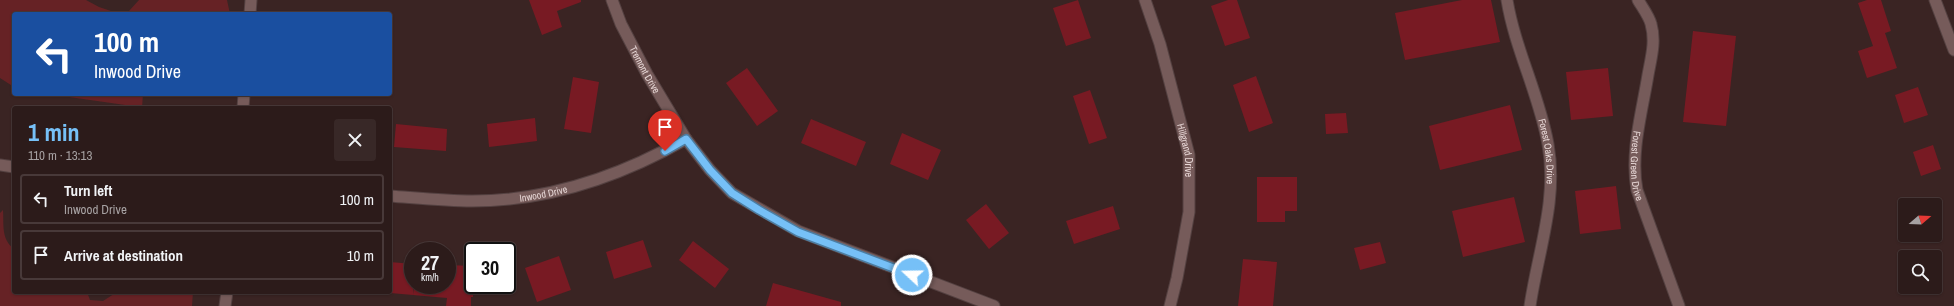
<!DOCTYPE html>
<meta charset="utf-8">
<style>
body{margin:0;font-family:"Archivo Narrow",sans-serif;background:#382827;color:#f1f3f6;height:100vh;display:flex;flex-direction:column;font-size:15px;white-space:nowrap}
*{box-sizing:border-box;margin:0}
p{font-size:13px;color:#a6a1a2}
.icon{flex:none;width:22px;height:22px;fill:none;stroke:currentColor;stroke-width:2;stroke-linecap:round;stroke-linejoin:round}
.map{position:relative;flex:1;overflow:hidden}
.sheet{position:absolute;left:12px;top:106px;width:380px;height:188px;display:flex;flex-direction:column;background:#2c1b1a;border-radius:4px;box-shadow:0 1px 3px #0004,0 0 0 1px #483939}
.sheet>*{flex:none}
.banner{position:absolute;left:12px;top:12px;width:380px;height:84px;border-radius:4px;box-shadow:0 1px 3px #0004,0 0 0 1px #483939;background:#1a4fa0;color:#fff;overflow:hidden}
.needle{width:26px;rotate:71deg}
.buttons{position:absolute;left:1898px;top:198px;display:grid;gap:8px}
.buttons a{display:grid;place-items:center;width:44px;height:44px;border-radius:4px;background:#2c1b1a;box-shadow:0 1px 3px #0004,0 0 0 1px #483939;font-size:20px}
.speed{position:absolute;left:404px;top:242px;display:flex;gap:8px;font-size:20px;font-weight:700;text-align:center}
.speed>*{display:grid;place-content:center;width:52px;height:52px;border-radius:50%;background:#2c1b1a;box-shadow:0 1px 3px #0004,0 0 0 1px #483939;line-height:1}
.speed small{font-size:10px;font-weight:400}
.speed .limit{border:2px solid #111;border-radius:6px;background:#fff;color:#111}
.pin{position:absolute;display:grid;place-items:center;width:34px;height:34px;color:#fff;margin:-41px -17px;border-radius:50% 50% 50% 0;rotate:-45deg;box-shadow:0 0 4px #0007}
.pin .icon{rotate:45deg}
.me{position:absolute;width:44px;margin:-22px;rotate:291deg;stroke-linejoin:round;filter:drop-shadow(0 0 3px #0008)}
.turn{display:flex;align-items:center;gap:14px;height:84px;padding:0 16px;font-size:18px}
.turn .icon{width:52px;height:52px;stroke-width:2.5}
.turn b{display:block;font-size:28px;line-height:34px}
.round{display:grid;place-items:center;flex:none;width:42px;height:42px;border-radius:4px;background:#382827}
.overview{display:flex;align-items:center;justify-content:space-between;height:68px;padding:0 16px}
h1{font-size:24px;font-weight:700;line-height:30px;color:#76c0f7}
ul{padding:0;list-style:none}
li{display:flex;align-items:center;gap:12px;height:50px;margin:0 8px 6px;padding:0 8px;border:2px solid #483939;border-radius:4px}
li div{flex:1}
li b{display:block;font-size:15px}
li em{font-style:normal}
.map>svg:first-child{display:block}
.green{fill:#662225}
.building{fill:#781a23}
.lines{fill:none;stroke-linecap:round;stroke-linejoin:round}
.minor-casing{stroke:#544141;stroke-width:13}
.tertiary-casing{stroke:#544141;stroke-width:13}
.minor{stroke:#765b5a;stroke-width:11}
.tertiary{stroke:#765b5a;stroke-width:11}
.route-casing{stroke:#4d7da1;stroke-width:10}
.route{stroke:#76c0f7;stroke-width:7}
.labels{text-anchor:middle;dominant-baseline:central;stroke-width:4;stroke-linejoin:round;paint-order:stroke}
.street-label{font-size:10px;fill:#e7d7d6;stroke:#1a1010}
</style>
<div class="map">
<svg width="1954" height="306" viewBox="0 0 1954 306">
<rect width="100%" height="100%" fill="#3a2423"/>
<g class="green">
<path d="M 0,0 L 86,0 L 99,7 L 117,13 L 129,11 L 139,0 L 227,0 L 230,14 L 14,14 L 14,87 L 0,78 Z"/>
<path d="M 48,94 L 143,94 L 142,108 L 128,108 L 125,105 Z"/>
<path d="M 3,210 C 4,225 1,239 14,249 L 14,292 L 87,292 L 90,300 L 103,301 L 117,292 L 193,292 L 192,306 L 0,306 L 0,213 Z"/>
</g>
<g class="building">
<path d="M 529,0 L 581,0 L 581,2 L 557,11 L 562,27 L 542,35 Z"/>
<path d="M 1078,0 L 1091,38 L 1066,46 L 1053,8 Z"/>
<path d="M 1228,0 L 1237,0 L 1250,38 L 1225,46 L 1211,6 Z"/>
<path d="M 1462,0 L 1491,0 L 1500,42 L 1405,60 L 1395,13 Z"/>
<path d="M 1867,0 L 1881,0 L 1891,31 L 1885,33 L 1897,68 L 1867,78 L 1858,51 L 1873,46 L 1858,3 Z"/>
<path d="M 1693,31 L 1736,36 L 1726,126 L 1683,122 Z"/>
<path d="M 747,68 L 778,111 L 757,126 L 726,83 Z"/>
<path d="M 1608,68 L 1613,116 L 1571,120 L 1566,72 Z"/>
<path d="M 1256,76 L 1273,123 L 1249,132 L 1233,85 Z"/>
<path d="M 573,77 L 599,82 L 591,133 L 564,129 Z"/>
<path d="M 1918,87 L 1928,115 L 1904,123 L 1895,95 Z"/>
<path d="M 1090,90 L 1107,138 L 1089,144 L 1073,96 Z"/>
<path d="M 1510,105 L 1522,150 L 1440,170 L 1429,126 Z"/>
<path d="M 1346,113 L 1348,133 L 1326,134 L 1325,114 Z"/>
<path d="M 535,118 L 537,141 L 489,147 L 487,124 Z"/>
<path d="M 811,119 L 866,142 L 856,166 L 801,143 Z"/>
<path d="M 396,124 L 447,129 L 446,151 L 394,147 Z"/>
<path d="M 902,133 L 941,150 L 928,180 L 890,164 Z"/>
<path d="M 1933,145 L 1941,169 L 1921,176 L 1913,152 Z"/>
<path d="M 1257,177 L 1297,177 L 1297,211 L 1285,211 L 1285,222 L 1257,222 Z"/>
<path d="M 1616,186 L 1621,229 L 1580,234 L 1575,191 Z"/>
<path d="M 1514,197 L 1525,242 L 1463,257 L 1452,211 Z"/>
<path d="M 986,204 L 1009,233 L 989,249 L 966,220 Z"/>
<path d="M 1113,206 L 1120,229 L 1074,244 L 1066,221 Z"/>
<path d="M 643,240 L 652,267 L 614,279 L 606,252 Z"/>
<path d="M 693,241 L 729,269 L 715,288 L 679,260 Z"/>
<path d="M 1380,242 L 1386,263 L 1360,270 L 1354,248 Z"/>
<path d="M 559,256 L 571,290 L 537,302 L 525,268 Z"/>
<path d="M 1243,259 L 1277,262 L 1273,306 L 1238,306 Z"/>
<path d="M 390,262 L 413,264 L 413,295 L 390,293 Z"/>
<path d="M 447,265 L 473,266 L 473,297 L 471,297 L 471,306 L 446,306 L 447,298 L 413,295 L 414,285 L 447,285 Z"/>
<path d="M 773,283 L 841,302 L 841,306 L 766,306 Z"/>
</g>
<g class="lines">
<defs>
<g id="minor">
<path id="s1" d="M 612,0 L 621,24 L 647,74 L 686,139 L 710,170 L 732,193 L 798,231 L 994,306"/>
<path id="s2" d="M 1145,0 L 1160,44 L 1189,155 L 1189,212 L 1177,278 L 1170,306"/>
<path id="s3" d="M 1507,0 C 1515,49 1539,94 1548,144 C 1558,200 1538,251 1530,306"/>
<path id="s4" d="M 1638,0 C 1642,7 1649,16 1651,24 C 1656,42 1651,58 1648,75 C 1642,112 1630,153 1637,190 L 1679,306"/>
<path d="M 1935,0 L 1954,50"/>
<path d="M 0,165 L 14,167"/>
<path id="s5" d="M 390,196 C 417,198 445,201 472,201 C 547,201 621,176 686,139"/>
</g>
<g id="tertiary">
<path d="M 250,14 L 251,0"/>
<path d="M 243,108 L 244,94"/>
<path d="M 225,306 L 227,292"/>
</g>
</defs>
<use href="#minor" class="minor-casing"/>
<use href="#tertiary" class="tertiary-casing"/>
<use href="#minor" class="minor"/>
<use href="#tertiary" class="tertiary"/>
</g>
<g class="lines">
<defs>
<path id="route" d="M 665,151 L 686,139 L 710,170 L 732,193 L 759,210 L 798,232 L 912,275"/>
</defs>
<use href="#route" class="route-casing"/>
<use href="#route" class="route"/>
</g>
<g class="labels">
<g class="street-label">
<text stroke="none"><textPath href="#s1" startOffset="77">Tremont Drive</textPath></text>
<text stroke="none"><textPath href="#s2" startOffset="156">Hillgrand Drive</textPath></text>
<text stroke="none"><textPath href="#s3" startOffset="157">Forest Oaks Drive</textPath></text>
<text stroke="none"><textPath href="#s4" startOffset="171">Forest Green Drive</textPath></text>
<text stroke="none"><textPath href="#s5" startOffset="154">Inwood Drive</textPath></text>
</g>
</g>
</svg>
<div class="buttons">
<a><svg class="needle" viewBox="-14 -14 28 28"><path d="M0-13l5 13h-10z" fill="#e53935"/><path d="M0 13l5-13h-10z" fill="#a6a1a2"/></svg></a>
<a><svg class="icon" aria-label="search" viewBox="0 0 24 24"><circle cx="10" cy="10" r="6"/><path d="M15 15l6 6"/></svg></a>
</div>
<div class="speed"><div>27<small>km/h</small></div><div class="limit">30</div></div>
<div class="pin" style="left:665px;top:151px;background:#d93025"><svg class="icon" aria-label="arrive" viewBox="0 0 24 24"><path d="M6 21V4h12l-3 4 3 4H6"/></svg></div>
<svg class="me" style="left:912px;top:275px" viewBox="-20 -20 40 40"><circle r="17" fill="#76c0f7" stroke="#fff" stroke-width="3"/><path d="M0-11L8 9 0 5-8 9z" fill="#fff"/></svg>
<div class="banner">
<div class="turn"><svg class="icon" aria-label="left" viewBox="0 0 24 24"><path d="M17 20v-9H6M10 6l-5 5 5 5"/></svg><div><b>100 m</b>Inwood Drive</div></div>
</div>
<section class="sheet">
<div class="overview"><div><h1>1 min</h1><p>110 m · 13:13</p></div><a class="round"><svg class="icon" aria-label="close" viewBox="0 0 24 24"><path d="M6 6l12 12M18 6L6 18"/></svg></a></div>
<ul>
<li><svg class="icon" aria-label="left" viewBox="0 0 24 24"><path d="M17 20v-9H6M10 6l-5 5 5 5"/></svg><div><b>Turn left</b><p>Inwood Drive</p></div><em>100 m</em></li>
<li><svg class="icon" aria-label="arrive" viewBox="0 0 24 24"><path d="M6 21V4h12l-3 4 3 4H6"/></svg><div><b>Arrive at destination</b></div><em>10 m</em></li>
</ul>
</section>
</div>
